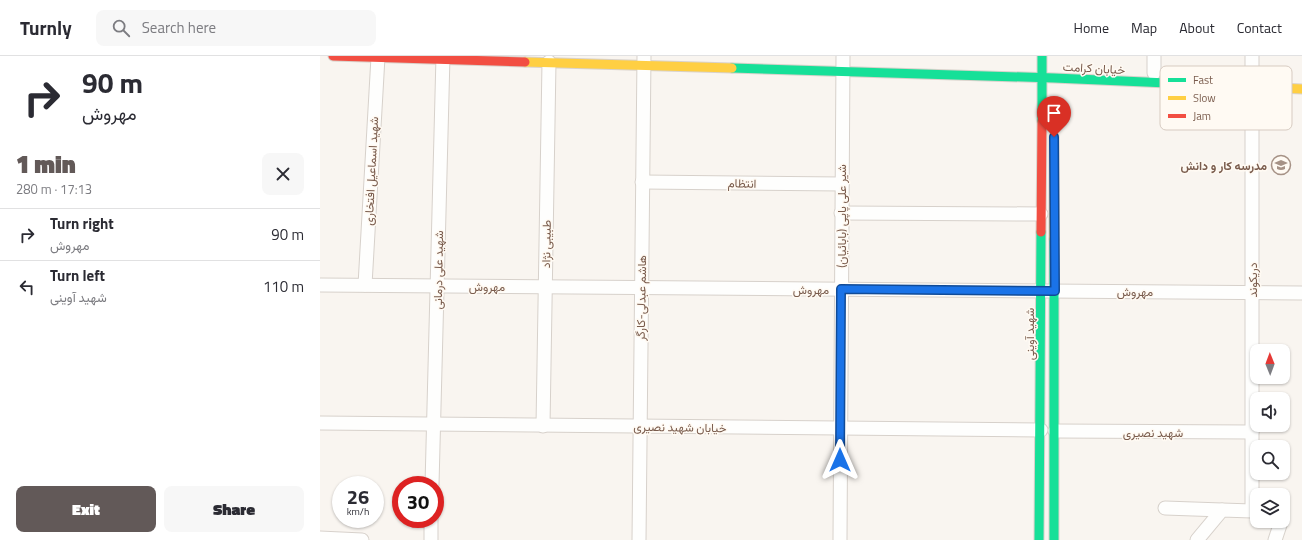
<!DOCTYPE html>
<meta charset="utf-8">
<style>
body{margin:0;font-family:"Titillium Web",Vazirmatn,sans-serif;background:#f7f7f7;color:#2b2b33;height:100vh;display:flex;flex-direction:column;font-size:15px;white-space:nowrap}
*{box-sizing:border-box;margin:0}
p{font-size:13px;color:#7c7c81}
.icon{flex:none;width:22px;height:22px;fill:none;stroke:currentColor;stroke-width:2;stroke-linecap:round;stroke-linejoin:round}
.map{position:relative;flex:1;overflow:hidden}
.drawer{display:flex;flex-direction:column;background:#fff;width:320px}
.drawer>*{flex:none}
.top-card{background:#fff;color:#2b2b33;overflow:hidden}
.needle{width:26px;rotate:359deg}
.controls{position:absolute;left:930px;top:288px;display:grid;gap:8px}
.controls a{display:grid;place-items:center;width:40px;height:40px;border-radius:8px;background:#fff;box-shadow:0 1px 3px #0004;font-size:20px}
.speed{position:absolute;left:12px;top:420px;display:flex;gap:8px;font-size:20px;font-weight:700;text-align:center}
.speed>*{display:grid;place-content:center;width:52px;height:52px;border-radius:50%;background:#fff;box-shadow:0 1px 3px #0004;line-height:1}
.speed small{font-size:10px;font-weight:400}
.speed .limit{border:6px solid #d22;background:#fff;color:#111}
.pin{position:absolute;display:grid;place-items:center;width:34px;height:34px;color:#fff;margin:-41px -17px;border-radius:50% 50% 50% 0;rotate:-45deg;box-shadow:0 0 4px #0007}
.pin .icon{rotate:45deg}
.me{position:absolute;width:44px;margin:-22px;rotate:0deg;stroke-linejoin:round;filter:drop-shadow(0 0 3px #0008)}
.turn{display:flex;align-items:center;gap:14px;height:84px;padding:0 16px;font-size:18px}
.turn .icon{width:52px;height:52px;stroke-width:2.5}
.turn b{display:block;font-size:28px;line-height:34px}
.round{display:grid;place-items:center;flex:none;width:42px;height:42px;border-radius:8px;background:#f7f7f7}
.headline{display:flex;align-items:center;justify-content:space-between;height:68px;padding:0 16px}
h1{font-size:24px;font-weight:800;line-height:30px;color:#625958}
.primary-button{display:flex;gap:8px;margin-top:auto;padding:8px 16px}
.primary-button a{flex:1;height:46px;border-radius:8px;background:#625958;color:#fff;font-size:16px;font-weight:800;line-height:46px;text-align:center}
.primary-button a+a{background:#f7f7f7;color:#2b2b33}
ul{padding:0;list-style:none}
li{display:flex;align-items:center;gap:12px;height:52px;padding:0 16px;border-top:1px solid #e1e1e2}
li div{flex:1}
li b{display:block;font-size:15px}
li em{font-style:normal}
header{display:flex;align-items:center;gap:24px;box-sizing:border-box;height:56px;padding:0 20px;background:#fff;border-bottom:1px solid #e1e1e2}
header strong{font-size:19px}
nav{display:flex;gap:22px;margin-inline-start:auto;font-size:14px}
.search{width:280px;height:36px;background:#f7f7f7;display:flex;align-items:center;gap:10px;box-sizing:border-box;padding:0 14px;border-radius:8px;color:#7c7c81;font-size:15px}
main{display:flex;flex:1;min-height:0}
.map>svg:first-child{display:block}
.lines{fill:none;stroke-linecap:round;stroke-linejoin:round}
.street-casing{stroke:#d7d1cb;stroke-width:15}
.fast-casing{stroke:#d9d2cb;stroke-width:11}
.slow-casing{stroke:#d9d2cb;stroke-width:11}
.jam-casing{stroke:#d9d2cb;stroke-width:11}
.street{stroke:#fefefd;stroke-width:13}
.fast{stroke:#16e098;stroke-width:9}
.slow{stroke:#ffcf43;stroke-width:9}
.jam{stroke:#f24e42;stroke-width:9}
.route-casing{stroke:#114b97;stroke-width:10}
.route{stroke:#1a73e8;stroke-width:7}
.labels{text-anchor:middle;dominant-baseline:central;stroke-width:3;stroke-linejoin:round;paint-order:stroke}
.street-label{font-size:12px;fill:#7a5c4d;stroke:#fffaf3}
.poi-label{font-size:12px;font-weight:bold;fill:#7a5c4d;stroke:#fffaf3;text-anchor:end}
.key{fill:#fffaf3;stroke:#d7cbc1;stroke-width:1}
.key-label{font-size:11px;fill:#7a5c4d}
</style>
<header>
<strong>Turnly</strong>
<div class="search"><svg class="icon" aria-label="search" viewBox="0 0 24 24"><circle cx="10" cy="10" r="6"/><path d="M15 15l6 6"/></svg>Search here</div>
<nav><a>Home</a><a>Map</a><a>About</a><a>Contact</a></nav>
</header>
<main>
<section class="drawer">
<div class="top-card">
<div class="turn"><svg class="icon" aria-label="right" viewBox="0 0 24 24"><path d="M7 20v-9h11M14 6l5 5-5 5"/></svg><div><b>90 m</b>مهروش</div></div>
</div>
<div class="headline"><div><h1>1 min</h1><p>280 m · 17:13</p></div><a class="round"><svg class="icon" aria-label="close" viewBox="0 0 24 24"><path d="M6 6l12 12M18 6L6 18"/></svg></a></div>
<ul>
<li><svg class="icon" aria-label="right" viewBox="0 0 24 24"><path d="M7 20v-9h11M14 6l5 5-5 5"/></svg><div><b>Turn right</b><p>مهروش</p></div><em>90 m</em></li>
<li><svg class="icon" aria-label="left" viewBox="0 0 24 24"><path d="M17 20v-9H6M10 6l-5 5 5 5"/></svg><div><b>Turn left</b><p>شهید آوینی</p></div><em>110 m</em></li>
</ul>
<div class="primary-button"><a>Exit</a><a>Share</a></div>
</section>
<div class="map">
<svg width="982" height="484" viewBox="0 0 982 484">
<rect width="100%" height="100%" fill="#f9f5f0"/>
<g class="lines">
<defs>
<g id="street">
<path d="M 834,17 L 834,0"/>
<path d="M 322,126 L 522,128"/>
<path d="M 521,157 L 721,158"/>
<path d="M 0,229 L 982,237"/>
<path d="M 45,229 L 58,1"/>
<path d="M 0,367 L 721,374"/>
<path d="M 223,370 L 229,6"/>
<path d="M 735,375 L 932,376"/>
<path d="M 112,429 L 123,0"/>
<path d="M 932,449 L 932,0"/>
<path d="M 845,452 L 902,454"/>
<path d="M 0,482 L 42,484"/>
<path d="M 111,484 L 111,463"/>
<path d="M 319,484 L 324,0"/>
<path d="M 520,484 L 523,0"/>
<path d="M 877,484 L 902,454 L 932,455"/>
<path d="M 955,484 L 960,469"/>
</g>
<g id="fast">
<path d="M 412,12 L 734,22 L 893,29"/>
<path d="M 722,65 L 722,0"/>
<path d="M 734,183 L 734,484"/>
<path d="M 719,484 L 721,176"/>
</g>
<g id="slow">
<path d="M 205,6 L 412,12"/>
<path d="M 893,29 L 982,33"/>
<path d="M 734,81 L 734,183"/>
</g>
<g id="jam">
<path d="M 13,0 L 205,6"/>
<path d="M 721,176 L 722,65"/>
</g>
</defs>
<use href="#street" class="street-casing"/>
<use href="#fast" class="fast-casing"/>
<use href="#slow" class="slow-casing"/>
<use href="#jam" class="jam-casing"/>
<use href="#street" class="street"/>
<use href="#fast" class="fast"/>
<use href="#slow" class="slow"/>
<use href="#jam" class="jam"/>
</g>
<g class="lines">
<defs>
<path id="route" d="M 520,404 L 521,233 L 735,235 L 734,81"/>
</defs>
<use href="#route" class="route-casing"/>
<use href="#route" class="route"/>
</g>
<defs>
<symbol id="school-ring" viewBox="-11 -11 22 22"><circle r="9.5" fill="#fffaf3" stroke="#a69286" stroke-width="1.5"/><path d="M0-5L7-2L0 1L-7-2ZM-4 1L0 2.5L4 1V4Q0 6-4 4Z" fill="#a69286"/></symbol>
</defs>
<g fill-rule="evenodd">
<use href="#school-ring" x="950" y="98" width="22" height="22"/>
</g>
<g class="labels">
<g class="street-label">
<text transform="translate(774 12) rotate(3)">خیابان کرامت</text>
<text transform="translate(51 115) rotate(-87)">شهید اسماعیل افتخاری</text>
<text transform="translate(422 127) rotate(1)">انتظام</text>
<text transform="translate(521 160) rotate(-90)">شیر علی پاپی (بابائیان)</text>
<text transform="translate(226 188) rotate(-89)">طبیبی نژاد</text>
<text transform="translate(118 214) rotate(-89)">شهید علی درمانی</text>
<text transform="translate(932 224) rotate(-90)">دریکوند</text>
<text x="167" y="230">مهروش</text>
<text x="491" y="233">مهروش</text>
<text x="815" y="235">مهروش</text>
<text transform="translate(321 242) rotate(-89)">هاشم عبدلی-کارگر</text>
<text transform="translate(709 278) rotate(-90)">شهید آوینی</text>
<text transform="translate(360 371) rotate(1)">خیابان شهید نصیری</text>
<text x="833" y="376">شهید نصیری</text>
</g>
<g class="poi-label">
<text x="947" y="109">مدرسه کار و دانش</text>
</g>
</g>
<rect x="840" y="10" width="132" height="64" rx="6" class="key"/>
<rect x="848" y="22" width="18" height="4" fill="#16e098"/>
<rect x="848" y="40" width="18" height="4" fill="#ffcf43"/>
<rect x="848" y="58" width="18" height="4" fill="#f24e42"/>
<g class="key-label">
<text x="873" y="28">Fast</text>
<text x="873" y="46">Slow</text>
<text x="873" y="64">Jam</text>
</g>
</svg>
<div class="controls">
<a><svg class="needle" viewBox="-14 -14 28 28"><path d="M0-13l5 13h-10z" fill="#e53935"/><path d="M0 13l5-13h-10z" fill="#7c7c81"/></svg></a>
<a><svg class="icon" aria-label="sound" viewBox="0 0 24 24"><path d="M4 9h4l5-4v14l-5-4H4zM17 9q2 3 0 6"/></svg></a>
<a><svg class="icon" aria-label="search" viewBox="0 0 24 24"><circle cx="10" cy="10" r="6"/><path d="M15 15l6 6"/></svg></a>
<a><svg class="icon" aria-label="layers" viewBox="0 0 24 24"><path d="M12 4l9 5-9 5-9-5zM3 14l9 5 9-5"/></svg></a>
</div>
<div class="speed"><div>26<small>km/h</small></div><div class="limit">30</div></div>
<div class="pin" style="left:734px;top:81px;background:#d93025"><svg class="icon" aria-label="arrive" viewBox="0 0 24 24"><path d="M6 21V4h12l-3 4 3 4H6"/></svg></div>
<svg class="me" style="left:520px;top:404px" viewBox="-20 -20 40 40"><path d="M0-17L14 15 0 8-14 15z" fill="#1a73e8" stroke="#fff" stroke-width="4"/></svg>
</div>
</main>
